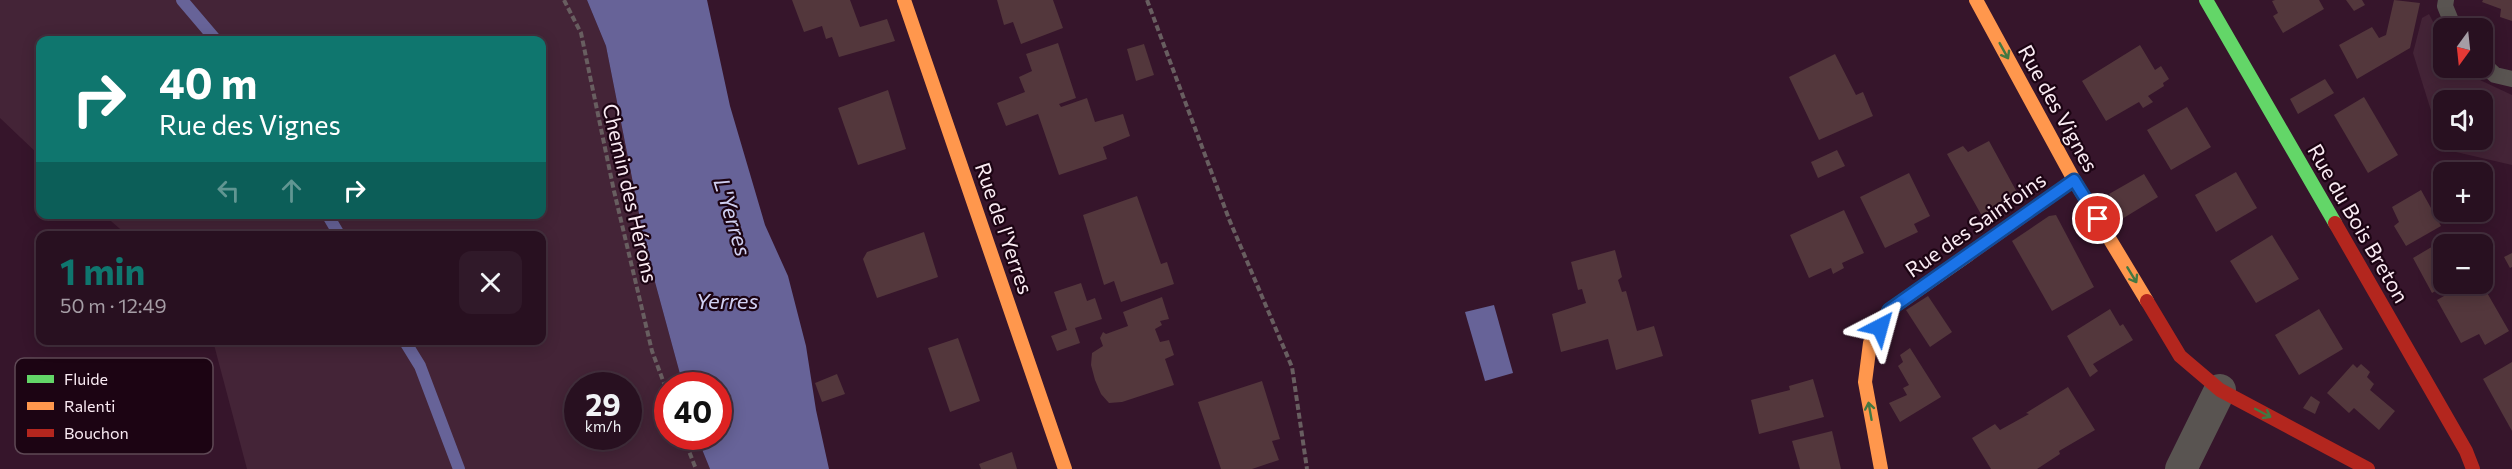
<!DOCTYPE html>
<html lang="fr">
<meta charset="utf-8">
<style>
body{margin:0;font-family:Commissioner,sans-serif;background:#301929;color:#f1f3f6;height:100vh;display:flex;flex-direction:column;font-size:22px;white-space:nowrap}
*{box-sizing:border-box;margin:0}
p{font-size:20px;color:#a59da5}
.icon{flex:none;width:33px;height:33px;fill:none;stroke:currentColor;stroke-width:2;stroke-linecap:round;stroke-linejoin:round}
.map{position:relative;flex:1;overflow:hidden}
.drawer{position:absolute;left:36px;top:231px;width:510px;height:114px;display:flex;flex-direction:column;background:#281020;border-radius:12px;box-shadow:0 3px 15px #0003,0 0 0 2px #44303e}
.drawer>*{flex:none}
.guide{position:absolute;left:36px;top:36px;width:510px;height:183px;border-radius:12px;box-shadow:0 3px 15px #0003,0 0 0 2px #44303e;background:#0f766e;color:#fff;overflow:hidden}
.needle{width:39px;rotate:195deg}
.controls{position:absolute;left:2433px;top:18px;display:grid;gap:12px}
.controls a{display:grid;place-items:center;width:60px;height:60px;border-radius:12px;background:#281020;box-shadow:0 3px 15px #0003,0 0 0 2px #44303e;font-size:30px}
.speed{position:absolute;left:564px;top:372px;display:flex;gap:12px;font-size:30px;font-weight:700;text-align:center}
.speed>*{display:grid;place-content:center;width:78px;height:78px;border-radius:50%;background:#281020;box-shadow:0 3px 15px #0003,0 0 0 2px #44303e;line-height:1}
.speed small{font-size:15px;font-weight:400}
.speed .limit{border:9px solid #d22;background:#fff;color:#111}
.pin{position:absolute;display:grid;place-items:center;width:51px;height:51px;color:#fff;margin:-26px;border:3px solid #fff;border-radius:50%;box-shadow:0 2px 6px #0007}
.me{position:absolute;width:66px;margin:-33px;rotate:39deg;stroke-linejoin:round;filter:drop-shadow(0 0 4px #0008)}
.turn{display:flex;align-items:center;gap:21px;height:126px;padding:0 24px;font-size:27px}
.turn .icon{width:78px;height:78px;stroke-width:2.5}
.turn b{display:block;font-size:42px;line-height:51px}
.lanes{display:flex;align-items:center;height:57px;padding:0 24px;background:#0003;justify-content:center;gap:30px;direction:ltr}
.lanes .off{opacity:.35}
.round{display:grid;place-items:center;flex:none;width:63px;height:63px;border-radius:12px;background:#301929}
.headline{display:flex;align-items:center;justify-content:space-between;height:102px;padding:0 24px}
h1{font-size:36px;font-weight:700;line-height:45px;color:#0f766e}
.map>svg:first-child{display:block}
.green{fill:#442437;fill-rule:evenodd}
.water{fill:#676398}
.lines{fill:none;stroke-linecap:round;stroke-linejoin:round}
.stream{stroke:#676398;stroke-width:12}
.building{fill:#53373c}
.path{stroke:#685e60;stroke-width:4;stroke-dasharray:6 3;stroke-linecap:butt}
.lane{stroke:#595451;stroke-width:16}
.street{stroke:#595451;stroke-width:32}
.fast{stroke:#63d668;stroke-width:14}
.slow{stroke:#ff974d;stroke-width:14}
.jam{stroke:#b3261e;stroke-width:14}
.oneway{stroke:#437842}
.route-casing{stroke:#114b97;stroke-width:15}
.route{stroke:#1a73e8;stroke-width:10}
.labels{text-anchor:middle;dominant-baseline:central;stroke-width:4.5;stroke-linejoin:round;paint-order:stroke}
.street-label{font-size:21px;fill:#faebf3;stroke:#1c0413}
.water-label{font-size:22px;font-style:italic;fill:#d0d0f2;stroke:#1c0413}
.key{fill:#1c0413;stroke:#5f4956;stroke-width:1.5}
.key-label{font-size:16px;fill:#faebf3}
</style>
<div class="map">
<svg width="2512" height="469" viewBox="0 0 2512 469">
<rect width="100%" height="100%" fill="#36152b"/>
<g class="green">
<path d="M 0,0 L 587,0 L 606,46 L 646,249 L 683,385 L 668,386 L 668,436 L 697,437 L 710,469 L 247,469 L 213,341 L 542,340 L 542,236 L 127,235 L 104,215 L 542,214 L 542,40 L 40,40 L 40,156 L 0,118 ZM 578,386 L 628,386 L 628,436 L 578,436 Z"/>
<path d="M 2429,14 L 2443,41 L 2444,68 L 2466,68 L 2480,80 L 2512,95 L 2512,165 L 2443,149 L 2413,53 L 2422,18 ZM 2444,100 L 2482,100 L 2482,140 L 2444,140 Z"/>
</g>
<g class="water">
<path d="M 587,0 L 707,0 L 730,106 L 765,225 L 788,276 L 806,346 L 816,410 L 829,469 L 710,469 L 697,437 L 718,436 L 718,386 L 683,385 L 646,249 L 606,46 Z"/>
<path d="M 1494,305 L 1513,373 L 1485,381 L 1465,312 Z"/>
</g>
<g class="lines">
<g class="stream">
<path d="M 182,0 L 216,40"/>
<path d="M 327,214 L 340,236"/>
<path d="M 404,340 L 420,366 L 459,469"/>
</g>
</g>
<g class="building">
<path d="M 792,0 L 850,0 L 860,27 L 887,19 L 895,41 L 839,57 L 832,37 L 826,39 L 822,26 L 804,32 Z"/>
<path d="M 997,0 L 1053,0 L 1063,28 L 1021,44 L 1013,22 L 1004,25 Z"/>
<path d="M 2275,0 L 2319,0 L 2324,9 L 2283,33 L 2273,16 L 2278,13 L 2272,1 Z"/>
<path d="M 2346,0 L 2362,0 L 2365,5 L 2354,11 Z"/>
<path d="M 2394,0 L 2420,3 L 2410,48 L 2357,79 L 2339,45 L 2372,27 L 2379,38 L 2386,35 Z"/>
<path d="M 2483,0 L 2512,0 L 2512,21 L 2500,17 L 2501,9 L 2482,2 Z"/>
<path d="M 1058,43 L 1076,98 L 1059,104 L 1061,107 L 1087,98 L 1095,122 L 1123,114 L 1130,136 L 1103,147 L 1107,159 L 1059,175 L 1038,114 L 1006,126 L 997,103 L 1025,92 L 1019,77 L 1032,71 L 1026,54 Z"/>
<path d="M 1144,44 L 1154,75 L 1136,81 L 1127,49 Z"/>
<path d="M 2140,45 L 2155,70 L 2161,66 L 2169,79 L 2163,83 L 2164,86 L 2148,96 L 2153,102 L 2143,108 L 2139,102 L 2106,121 L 2082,81 Z"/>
<path d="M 1835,54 L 1856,95 L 1863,92 L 1873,116 L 1819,140 L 1789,77 Z"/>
<path d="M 2325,79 L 2334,93 L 2298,114 L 2290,99 Z"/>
<path d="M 888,90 L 906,149 L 858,165 L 838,108 Z"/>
<path d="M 2364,97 L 2398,155 L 2368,173 L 2334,115 Z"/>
<path d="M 2187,107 L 2211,147 L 2171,170 L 2147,130 Z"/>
<path d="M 1989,141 L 2019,196 L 1982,216 L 1947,154 L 1963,146 L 1968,152 Z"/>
<path d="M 1837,150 L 1845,166 L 1818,178 L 1811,162 Z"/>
<path d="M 2236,172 L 2257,208 L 2216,232 L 2195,195 Z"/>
<path d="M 1909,173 L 1930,216 L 1914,224 L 1918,232 L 1885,248 L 1860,197 Z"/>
<path d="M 2144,174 L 2158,197 L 2122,219 L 2109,194 Z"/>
<path d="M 2421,190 L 2441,226 L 2406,246 L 2394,226 L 2399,222 L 2392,207 Z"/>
<path d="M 1137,196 L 1161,264 L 1167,262 L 1174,284 L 1121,302 L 1114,281 L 1104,285 L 1083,215 Z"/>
<path d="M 1844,210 L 1864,253 L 1842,263 L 1844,268 L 1833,274 L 1831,268 L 1809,278 L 1790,235 Z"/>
<path d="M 2056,215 L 2094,287 L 2052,311 L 2012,241 L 2049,216 Z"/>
<path d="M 924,232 L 938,277 L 877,298 L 863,259 L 867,252 Z"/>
<path d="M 2457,232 L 2463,233 L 2467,241 L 2465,244 L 2444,244 L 2444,284 L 2447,284 L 2432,293 L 2413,258 Z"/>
<path d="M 2272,235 L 2299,279 L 2256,303 L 2230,261 Z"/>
<path d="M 1615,250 L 1622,277 L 1618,280 L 1622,292 L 1626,291 L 1637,331 L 1654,326 L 1663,356 L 1616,370 L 1608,339 L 1561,352 L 1552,314 L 1586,303 L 1582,289 L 1578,290 L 1571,262 Z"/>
<path d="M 2512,253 L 2512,267 L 2510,268 L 2504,257 Z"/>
<path d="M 1081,283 L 1087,301 L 1095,298 L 1102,319 L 1075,328 L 1080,343 L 1057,351 L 1051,336 L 1067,330 L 1054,292 Z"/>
<path d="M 2465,284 L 2482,284 L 2509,331 L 2485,345 L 2479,334 L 2461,343 L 2437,300 Z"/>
<path d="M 1928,296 L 1952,332 L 1930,347 L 1906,310 Z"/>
<path d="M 1162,297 L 1169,319 L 1160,321 L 1162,325 L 1155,329 L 1160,342 L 1169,340 L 1174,355 L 1165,359 L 1174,385 L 1122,402 L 1109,403 L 1101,394 L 1095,380 L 1091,365 L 1092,353 L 1103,346 L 1100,338 L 1103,332 L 1106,334 L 1128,326 L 1123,312 Z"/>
<path d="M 2110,309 L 2120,326 L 2123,324 L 2133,340 L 2093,364 L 2098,371 L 2090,377 L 2067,336 Z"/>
<path d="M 2319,309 L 2343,349 L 2299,375 L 2275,335 Z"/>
<path d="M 958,338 L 980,401 L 950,412 L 928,348 Z"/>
<path d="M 1910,348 L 1941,397 L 1900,422 L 1889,403 L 1907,395 L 1903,388 L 1909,385 L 1898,366 L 1903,362 L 1900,355 Z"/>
<path d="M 2512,362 L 2512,431 L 2483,379 Z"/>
<path d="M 2353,364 L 2357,368 L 2361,364 L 2370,372 L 2367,377 L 2374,384 L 2370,390 L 2395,411 L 2379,430 L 2354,408 L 2349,413 L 2327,393 Z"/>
<path d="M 837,374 L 845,394 L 822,402 L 815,383 Z"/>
<path d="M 1813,379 L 1824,417 L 1759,434 L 1751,400 L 1790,390 L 1789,386 Z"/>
<path d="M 1262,381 L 1280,439 L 1272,441 L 1279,460 L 1252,469 L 1221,469 L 1198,402 Z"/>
<path d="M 2068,387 L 2095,430 L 2059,451 L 2060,454 L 2037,469 L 1991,469 L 1972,438 L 1995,424 L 2000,430 L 2029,414 L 2026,413 Z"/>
<path d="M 2311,396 L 2320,402 L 2315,414 L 2303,408 Z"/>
<path d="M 1832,431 L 1841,469 L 1800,469 L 1792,441 Z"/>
<path d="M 1012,452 L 1017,469 L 981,469 L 979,464 Z"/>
</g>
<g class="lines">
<g class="path">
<path d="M 564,0 L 581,33 L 614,191 L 652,351 L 668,394"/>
<path d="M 1147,0 L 1229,219 L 1292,367 L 1307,469"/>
<path d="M 683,436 L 696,469"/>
</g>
<g class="lane">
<path d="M 2446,0 L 2445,6 L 2454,28"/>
<path d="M 2482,63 L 2495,75 L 2512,79"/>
</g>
<path class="street" d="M 2181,469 L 2220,390"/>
<path class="fast" d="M 2206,0 L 2335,223"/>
<g class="slow">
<path d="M 904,0 L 1065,469"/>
<path d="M 1976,0 L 2074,180 L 2147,301"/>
<path d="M 1881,469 L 1865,382 L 1870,343 L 1889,310 L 1968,255"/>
</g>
<g class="jam">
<path d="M 2335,223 L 2466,451 L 2473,469"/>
<path d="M 1968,255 L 2074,180"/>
<path d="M 2147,301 L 2180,356 L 2220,390 L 2368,469"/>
</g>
</g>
<defs><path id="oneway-shaft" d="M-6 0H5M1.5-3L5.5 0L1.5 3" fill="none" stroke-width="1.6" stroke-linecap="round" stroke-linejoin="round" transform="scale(1.5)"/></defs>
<g class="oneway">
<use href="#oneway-shaft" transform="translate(2004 51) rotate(61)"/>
<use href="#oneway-shaft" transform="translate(2132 275) rotate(59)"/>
<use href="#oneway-shaft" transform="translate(1870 411) rotate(-100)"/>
<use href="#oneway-shaft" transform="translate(2263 413) rotate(28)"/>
</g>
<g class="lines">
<defs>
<path id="route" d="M 1880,327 L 1889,310 L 2074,180 L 2098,219"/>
</defs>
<use href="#route" class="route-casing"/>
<use href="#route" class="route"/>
</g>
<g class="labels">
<g class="street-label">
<text transform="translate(2059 108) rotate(61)">Rue des Vignes</text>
<text transform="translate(631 193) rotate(77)">Chemin des Hérons</text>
<text transform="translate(2359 223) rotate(60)">Rue du Bois Breton</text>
<text transform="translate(1975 224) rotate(-35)">Rue des Sainfoins</text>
<text transform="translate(1005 228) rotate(71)">Rue de l'Yerres</text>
</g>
<g class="water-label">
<text transform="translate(733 217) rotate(73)">L'Yerres</text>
<text x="727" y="300">Yerres</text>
</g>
</g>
<rect x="15" y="358" width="198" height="96" rx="9" class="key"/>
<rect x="27" y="375" width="27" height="8" fill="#63d668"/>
<rect x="27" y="402" width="27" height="8" fill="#ff974d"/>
<rect x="27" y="429" width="27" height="8" fill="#b3261e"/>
<g class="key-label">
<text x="64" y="385">Fluide</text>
<text x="64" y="412">Ralenti</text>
<text x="64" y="439">Bouchon</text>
</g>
</svg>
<div class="controls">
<a><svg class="needle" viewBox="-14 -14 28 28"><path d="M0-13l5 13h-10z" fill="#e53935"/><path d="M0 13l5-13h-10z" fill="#a59da5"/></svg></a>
<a><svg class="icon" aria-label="sound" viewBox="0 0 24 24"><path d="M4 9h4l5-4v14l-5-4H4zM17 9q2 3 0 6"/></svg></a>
<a>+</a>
<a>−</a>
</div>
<div class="speed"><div>29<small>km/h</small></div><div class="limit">40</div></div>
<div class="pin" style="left:2098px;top:219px;background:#d93025"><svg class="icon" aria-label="arrive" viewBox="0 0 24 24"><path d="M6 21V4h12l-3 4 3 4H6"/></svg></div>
<svg class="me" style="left:1880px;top:327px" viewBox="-20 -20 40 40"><path d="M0-17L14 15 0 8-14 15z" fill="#1a73e8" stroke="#fff" stroke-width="4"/></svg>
<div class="guide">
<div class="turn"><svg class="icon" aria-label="right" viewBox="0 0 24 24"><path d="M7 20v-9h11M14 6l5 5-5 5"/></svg><div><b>40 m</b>Rue des Vignes</div></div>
<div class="lanes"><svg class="icon off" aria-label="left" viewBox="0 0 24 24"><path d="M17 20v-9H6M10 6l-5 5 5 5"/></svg><svg class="icon off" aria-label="ahead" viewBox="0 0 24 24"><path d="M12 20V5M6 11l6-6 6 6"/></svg><svg class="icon" aria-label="right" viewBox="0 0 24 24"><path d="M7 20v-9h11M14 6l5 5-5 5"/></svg></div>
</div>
<section class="drawer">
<div class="headline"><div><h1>1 min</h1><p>50 m · 12:49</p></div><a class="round"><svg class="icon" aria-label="close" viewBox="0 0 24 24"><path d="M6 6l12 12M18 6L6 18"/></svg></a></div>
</section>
</div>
